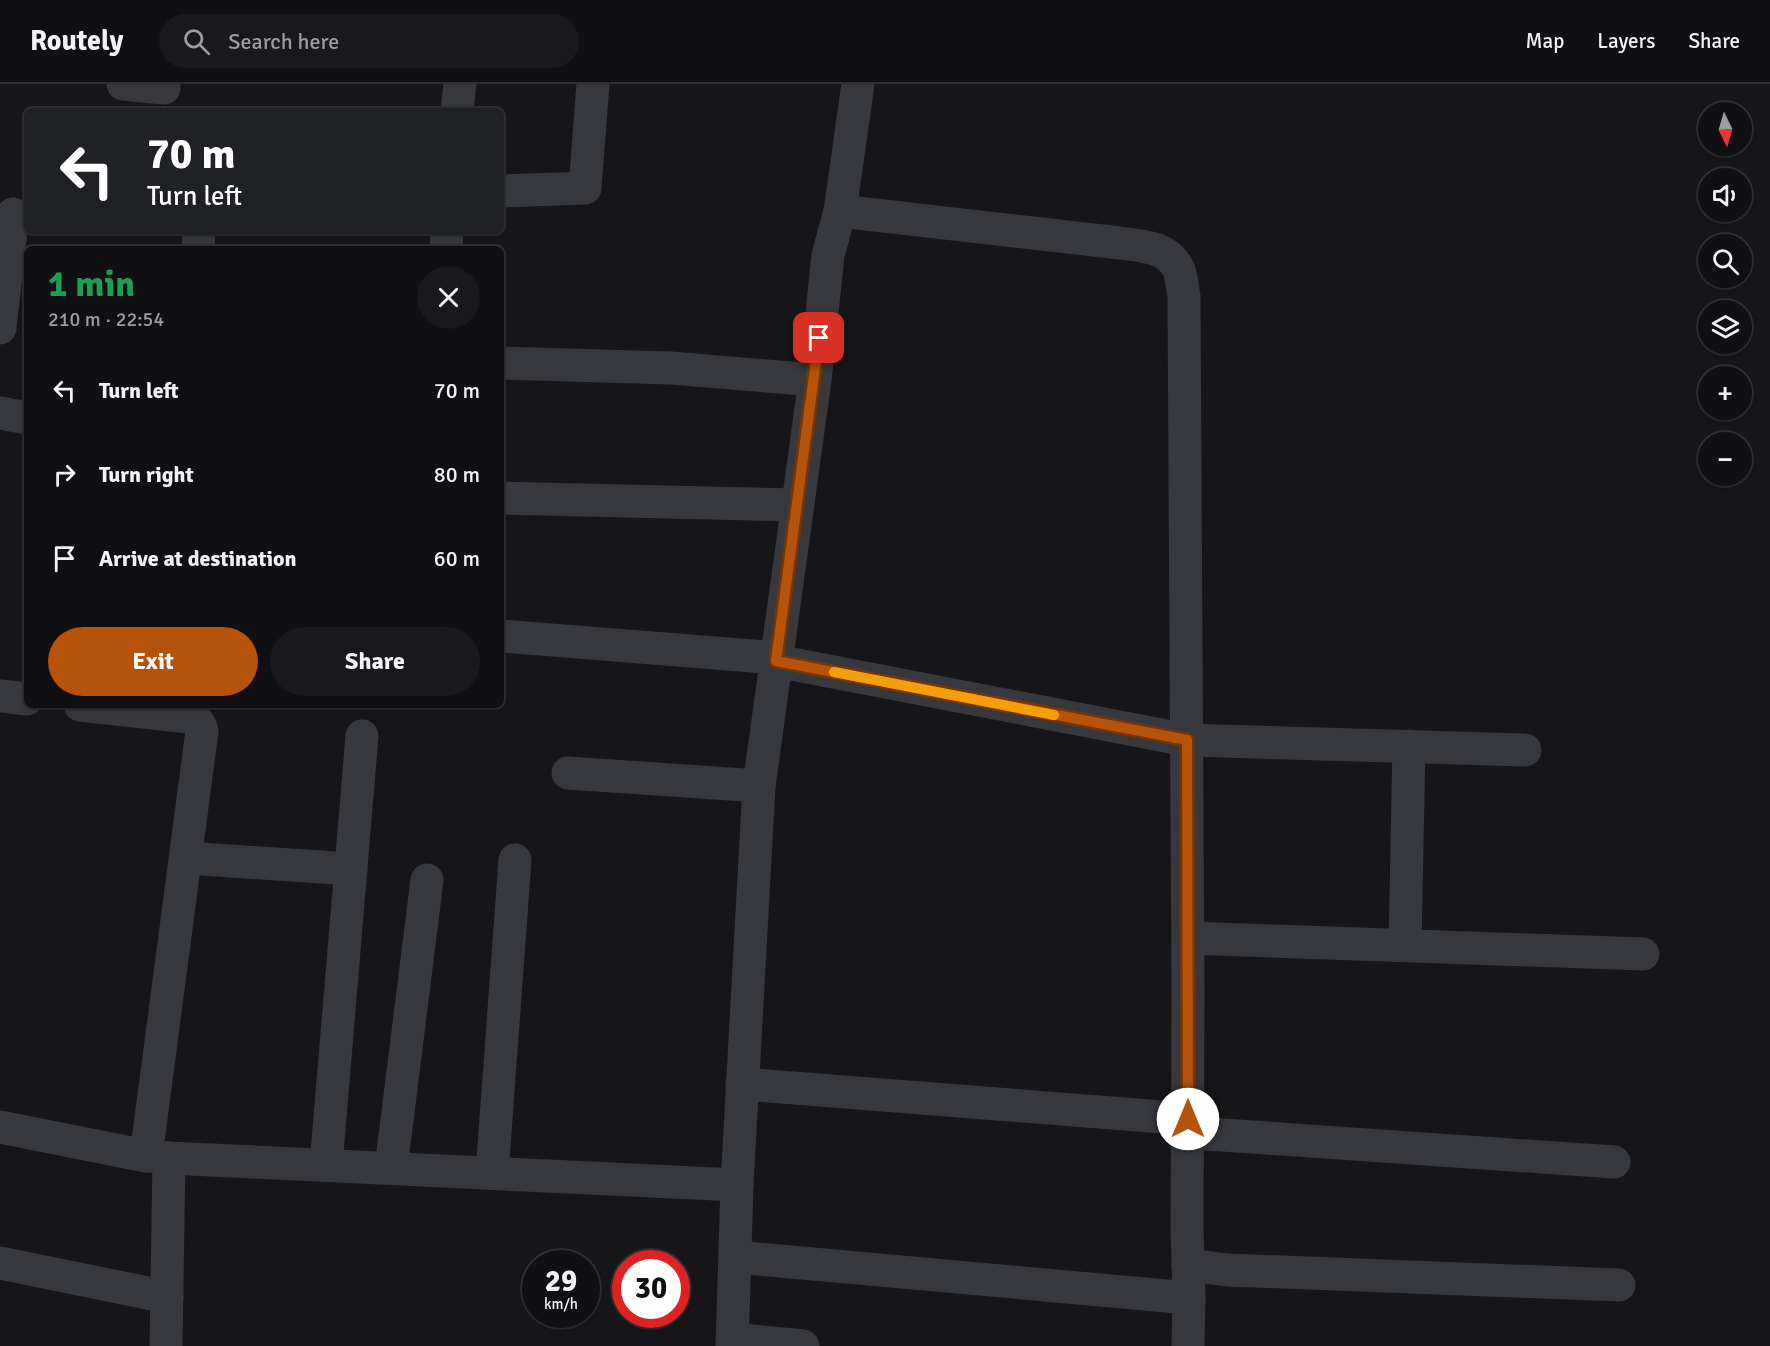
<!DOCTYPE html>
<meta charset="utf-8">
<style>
body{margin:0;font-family:Signika,sans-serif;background:#19191b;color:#f1f3f6;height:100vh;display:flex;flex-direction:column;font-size:22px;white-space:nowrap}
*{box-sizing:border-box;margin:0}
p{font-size:20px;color:#9c9d9f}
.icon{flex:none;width:33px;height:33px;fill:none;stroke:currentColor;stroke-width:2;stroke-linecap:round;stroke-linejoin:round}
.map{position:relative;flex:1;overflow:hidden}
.panel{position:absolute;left:24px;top:162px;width:480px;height:462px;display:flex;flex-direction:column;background:#101012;border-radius:9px;box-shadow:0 2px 4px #0004,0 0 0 2px #303032}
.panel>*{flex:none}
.banner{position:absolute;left:24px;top:24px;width:480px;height:126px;border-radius:9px;box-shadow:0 2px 4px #0004,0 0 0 2px #303032;background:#202124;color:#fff;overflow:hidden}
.needle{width:39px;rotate:175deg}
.buttons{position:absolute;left:1698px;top:18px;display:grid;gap:12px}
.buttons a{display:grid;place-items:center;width:54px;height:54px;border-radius:50%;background:#101012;box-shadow:0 2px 4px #0004,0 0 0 2px #303032;font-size:30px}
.speed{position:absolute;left:522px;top:1166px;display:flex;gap:12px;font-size:30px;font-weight:700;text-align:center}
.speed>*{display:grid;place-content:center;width:78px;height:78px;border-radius:50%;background:#101012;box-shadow:0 2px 4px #0004,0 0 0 2px #303032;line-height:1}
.speed small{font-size:15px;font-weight:400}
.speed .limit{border:9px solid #d22;background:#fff;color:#111}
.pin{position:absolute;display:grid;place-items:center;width:51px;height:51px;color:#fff;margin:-26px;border-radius:12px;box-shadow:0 3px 9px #0006}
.me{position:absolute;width:66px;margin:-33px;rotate:0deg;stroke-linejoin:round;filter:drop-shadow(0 0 4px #0008)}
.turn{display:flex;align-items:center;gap:21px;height:126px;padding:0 24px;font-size:27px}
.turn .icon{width:78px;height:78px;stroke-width:2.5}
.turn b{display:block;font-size:42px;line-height:51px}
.round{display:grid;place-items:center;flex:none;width:63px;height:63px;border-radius:32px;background:#19191b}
.headline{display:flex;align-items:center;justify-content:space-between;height:102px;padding:0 24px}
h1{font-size:36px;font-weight:800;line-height:45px;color:#1e9e55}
.button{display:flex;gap:12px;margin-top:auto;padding:12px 24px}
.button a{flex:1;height:69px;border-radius:36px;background:#b45309;color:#fff;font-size:24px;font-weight:800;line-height:69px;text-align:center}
.button a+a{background:#19191b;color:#f1f3f6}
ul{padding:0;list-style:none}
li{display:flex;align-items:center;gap:18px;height:84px;padding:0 24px}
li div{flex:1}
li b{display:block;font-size:22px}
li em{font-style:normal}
header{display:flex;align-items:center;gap:36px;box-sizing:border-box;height:84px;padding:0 30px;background:#101012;border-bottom:2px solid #303032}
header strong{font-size:28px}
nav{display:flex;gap:33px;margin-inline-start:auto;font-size:21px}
.search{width:420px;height:54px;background:#19191b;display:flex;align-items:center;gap:15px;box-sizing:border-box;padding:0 21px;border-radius:33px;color:#9c9d9f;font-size:22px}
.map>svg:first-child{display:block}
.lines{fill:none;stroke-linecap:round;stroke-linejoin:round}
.minor{stroke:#37383d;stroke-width:33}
.route-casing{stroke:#753606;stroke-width:15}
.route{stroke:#b45309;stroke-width:10}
.slow{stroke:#f59e0b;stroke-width:10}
</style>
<header>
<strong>Routely</strong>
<div class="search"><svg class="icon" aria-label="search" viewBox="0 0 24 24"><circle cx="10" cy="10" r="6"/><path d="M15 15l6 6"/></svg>Search here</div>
<nav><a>Map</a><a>Layers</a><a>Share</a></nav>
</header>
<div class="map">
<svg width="1770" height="1262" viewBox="0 0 1770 1262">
<rect width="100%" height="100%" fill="#161618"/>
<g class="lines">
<g class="minor">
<path d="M 123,0 L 164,4"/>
<path d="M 457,27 L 460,0"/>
<path d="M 501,107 L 585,104 L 593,0"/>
<path d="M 840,127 L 1120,159 C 1141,162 1167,162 1178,184 C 1182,192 1182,203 1184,212 L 1188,907 L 1187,1144 L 1189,1214 L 1188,1262"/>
<path d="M 198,165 L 199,147"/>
<path d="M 446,165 L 447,147"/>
<path d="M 0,244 L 13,130"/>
<path d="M 501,279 L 671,284 L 815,296"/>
<path d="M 0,329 L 27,334"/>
<path d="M 501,414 L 797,421"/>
<path d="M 501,552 L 765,573 L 776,577 L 1187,656 L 1525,666"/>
<path d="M 0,612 L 27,615"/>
<path d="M 80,621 L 189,633 C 197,636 200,639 202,647 L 146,1072"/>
<path d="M 568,689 L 759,702"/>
<path d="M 186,774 L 351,785"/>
<path d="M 1188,854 L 1643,870"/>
<path d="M 1405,861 L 1409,662"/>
<path d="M 742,1000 L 1188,1035 L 1194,1049 L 1614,1078"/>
<path d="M 0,1043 L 146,1072 L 169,1074 L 737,1101"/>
<path d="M 326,1081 L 362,652"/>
<path d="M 391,1084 L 427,796"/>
<path d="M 492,1089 L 515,776"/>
<path d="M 735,1173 L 1189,1214"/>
<path d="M 0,1179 L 167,1213"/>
<path d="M 1188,1181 L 1228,1186 L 1619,1201"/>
<path d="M 733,1255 L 803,1262"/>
<path d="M 166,1262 L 169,1074"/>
<path d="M 732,1262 L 737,1101 L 759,702 L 815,296 L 828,171 L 840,127 L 858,0"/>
</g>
</g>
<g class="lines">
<defs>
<path id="route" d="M 819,254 L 776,577 L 1187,656 L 1188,1035"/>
</defs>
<use href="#route" class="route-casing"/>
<use href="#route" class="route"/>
<path class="slow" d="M 834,588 L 1054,631"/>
</g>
</svg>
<div class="buttons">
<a><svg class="needle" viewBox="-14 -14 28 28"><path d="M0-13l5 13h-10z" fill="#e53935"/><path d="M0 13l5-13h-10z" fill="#9c9d9f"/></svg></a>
<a><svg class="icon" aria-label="sound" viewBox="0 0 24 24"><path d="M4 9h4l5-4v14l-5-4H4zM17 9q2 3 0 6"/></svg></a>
<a><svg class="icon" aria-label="search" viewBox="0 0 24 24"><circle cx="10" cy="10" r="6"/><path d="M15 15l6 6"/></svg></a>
<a><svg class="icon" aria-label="layers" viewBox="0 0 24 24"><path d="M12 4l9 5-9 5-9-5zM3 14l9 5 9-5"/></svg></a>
<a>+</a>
<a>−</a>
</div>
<div class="speed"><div>29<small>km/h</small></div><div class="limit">30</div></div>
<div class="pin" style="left:819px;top:254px;background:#d93025"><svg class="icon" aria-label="arrive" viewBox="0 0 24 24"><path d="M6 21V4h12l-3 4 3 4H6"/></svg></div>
<svg class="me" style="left:1188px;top:1035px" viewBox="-20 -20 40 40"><circle r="19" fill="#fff"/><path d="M0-13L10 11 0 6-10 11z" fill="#b45309"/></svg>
<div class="banner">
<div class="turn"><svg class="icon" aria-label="left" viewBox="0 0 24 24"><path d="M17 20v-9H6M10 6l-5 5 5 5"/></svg><div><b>70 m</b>Turn left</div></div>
</div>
<section class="panel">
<div class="headline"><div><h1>1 min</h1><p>210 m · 22:54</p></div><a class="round"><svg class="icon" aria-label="close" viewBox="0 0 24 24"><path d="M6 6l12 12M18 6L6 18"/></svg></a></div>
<ul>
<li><svg class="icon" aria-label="left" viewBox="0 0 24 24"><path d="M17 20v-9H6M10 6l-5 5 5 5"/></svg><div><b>Turn left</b></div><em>70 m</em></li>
<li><svg class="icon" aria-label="right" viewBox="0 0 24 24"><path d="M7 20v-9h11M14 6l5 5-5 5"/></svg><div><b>Turn right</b></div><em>80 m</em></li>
<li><svg class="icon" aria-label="arrive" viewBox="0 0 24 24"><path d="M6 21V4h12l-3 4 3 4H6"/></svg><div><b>Arrive at destination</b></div><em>60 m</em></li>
</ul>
<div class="button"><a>Exit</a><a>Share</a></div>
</section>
</div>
